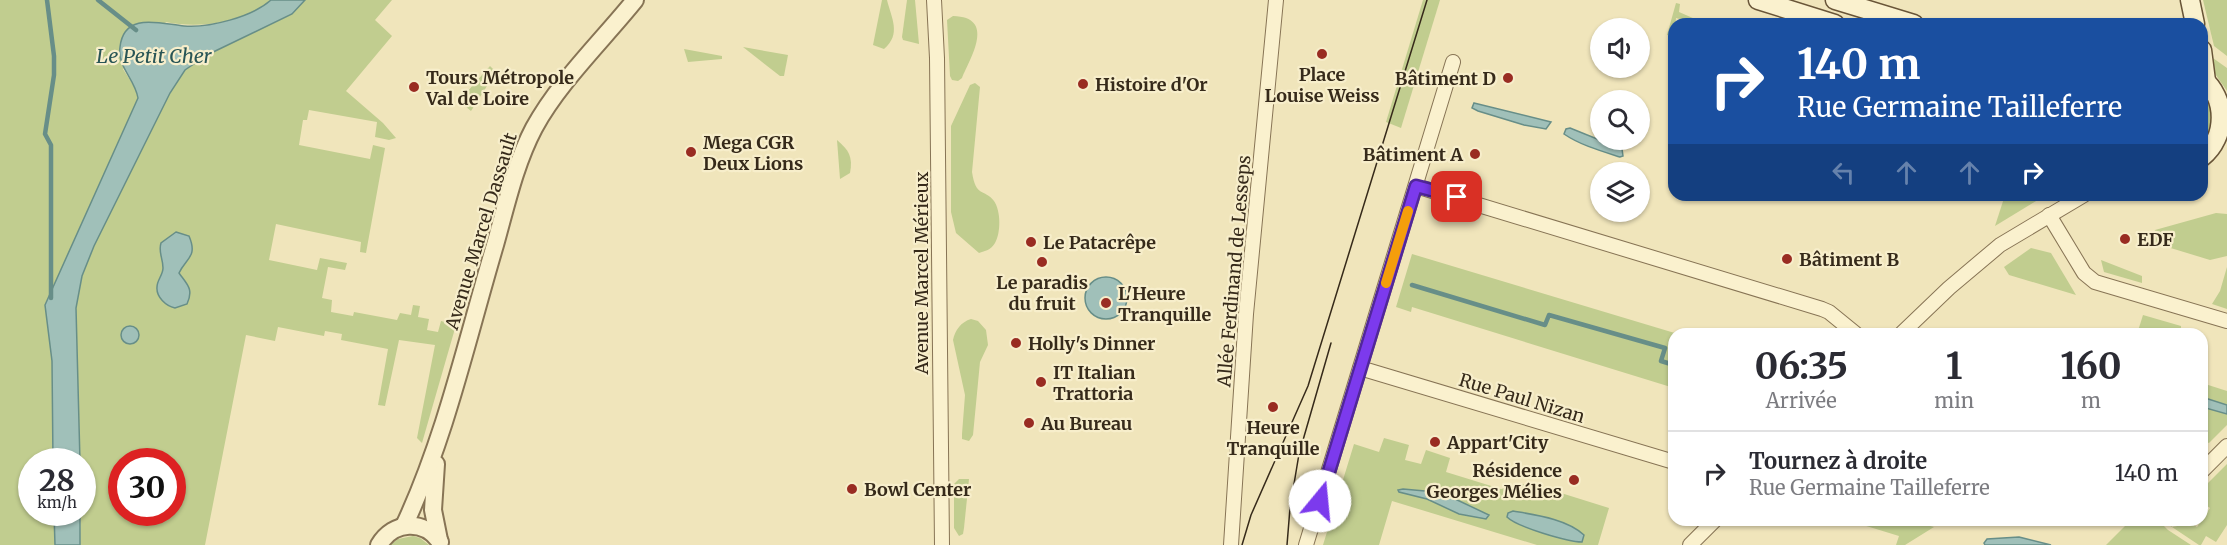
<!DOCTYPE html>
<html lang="fr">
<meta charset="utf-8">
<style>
body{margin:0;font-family:Merriweather,serif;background:#f2f2f3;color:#2b2b33;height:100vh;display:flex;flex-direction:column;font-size:22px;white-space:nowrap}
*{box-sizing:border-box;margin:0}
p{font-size:20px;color:#7c7c81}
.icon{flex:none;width:33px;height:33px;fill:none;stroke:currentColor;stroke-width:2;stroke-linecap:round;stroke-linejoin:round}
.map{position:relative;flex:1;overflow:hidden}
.details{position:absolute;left:1668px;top:328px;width:540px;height:198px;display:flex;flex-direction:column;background:#fff;border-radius:18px;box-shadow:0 2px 4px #0004}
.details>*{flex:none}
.banner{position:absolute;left:1668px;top:18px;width:540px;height:183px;border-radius:18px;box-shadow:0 2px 4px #0004;background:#1a4fa0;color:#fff;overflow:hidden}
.controls{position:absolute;left:1590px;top:18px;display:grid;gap:12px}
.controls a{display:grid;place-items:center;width:60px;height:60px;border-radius:50%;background:#fff;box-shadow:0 2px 4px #0004;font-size:30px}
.speed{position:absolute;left:18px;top:448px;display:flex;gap:12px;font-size:30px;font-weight:700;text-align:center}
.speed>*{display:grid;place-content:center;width:78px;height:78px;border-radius:50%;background:#fff;box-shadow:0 2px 4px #0004;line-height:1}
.speed small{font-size:15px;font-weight:400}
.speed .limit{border:9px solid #d22;background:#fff;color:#111}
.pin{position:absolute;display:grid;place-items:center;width:51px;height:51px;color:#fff;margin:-26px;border-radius:12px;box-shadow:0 3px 9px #0006}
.me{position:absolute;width:66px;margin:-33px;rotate:17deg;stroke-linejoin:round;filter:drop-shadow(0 0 4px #0008)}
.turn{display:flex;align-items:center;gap:21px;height:126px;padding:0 30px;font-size:27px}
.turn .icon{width:78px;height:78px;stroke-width:2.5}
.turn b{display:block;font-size:42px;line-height:51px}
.lanes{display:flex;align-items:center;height:57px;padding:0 30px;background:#0003;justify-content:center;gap:30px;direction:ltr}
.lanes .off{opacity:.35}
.eta{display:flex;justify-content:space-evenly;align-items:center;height:102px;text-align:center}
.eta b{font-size:36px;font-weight:700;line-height:42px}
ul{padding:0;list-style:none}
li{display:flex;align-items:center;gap:18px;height:84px;padding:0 30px;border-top:2px solid #e1e1e2}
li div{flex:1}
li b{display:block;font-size:22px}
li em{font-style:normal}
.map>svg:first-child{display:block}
.green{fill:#c1cd8f;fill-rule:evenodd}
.water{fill:#a0c0b9;stroke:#678e88;stroke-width:1.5}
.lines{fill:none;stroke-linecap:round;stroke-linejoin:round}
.stream{stroke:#678e88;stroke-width:4.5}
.minor-casing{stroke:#877455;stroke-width:16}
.tertiary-casing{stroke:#877455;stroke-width:20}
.secondary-casing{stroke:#695538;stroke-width:21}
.minor{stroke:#faf1ce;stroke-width:14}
.tertiary{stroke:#faf1ce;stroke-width:16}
.secondary{stroke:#faf1ce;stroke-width:18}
.tram{stroke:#362a1a;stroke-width:1.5}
.route-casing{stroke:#51269a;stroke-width:15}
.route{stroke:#7c3aed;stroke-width:10}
.slow{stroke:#f59e0b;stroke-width:10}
.poi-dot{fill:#992c22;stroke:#f7eecb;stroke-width:2}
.labels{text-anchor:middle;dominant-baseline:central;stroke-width:4.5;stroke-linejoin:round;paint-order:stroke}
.poi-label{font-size:18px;font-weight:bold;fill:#362a1a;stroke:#f7eecb;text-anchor:start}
.street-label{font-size:18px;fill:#362a1a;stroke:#f7eecb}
.water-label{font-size:20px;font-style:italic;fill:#295556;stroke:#f7eecb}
</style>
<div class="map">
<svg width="2227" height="545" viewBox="0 0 2227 545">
<rect width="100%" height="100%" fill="#f0e5bb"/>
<g class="green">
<path d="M 0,0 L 271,0 C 246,23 198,29 166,22 L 123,69 L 137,91 L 138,98 L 45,305 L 52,361 L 53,462 L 32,462 L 32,513 L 54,513 L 55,545 L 0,545 Z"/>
<path d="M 305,0 L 392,0 L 375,20 L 392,36 L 346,91 L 383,123 L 396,138 L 389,140 L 375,137 L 377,122 L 309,110 L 307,120 L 303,120 L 299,145 L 370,159 L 373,145 L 385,148 L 366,253 L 360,252 L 361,242 L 276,224 L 269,260 L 317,270 L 320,258 L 347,263 L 345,270 L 328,267 L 322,298 L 332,300 L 331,312 L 353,316 L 354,312 L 397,320 L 400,313 L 411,315 L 413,305 L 420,306 L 418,317 L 429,319 L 427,330 L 438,332 L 441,321 L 456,325 L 422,443 L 417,438 L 435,345 L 399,340 L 385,406 L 378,405 L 388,349 L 341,340 L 342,334 L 325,331 L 324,336 L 278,327 L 275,341 L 246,335 L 205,545 L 80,545 L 82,462 L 80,462 L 76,308 L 82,276 L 94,246 L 170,93 L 185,70 L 207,55 L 292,14 ZM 122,462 L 172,462 L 172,513 L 122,513 Z"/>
<path d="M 882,0 L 887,0 C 891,17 902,34 884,49 L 873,45 Z"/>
<path d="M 907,0 L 915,0 L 919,44 L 903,40 L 902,37 Z"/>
<path d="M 1423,0 L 1440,0 L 1401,128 L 1386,122 Z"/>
<path d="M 2203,0 L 2227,0 L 2227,56 L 2214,46 Z"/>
<path d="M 1676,3 L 1680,4 L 1679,12 L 1702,22 L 1699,24 L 1676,18 L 1674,36 L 1667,35 Z"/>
<path d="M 953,16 C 996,17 971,57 962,78 L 958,81 L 952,80 L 950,76 L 947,20 Z"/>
<path d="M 743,47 L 788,55 L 784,76 L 780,76 Z"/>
<path d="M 684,49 L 722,56 L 722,59 L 688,62 Z"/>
<path d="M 2210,56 L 2227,68 L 2227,91 L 2213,71 Z"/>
<path d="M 490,66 L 496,72 L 471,111 L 459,101 Z"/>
<path d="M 975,83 L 980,87 L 972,172 C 976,198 984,188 994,201 C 1001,211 1001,233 995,243 C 991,250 985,251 979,253 L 956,233 L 951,212 L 951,126 L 970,85 Z"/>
<path d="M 2202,93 C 2215,108 2216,127 2202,142 Z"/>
<path d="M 837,140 C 849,150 853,157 850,173 L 840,179 Z"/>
<path d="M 2005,195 L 2046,195 L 1995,226 Z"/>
<path d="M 2216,213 L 2227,214 L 2227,256 L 2210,260 L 2151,242 L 2155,230 Z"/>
<path d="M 2031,248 L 2051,253 L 2076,295 L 2009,275 L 2004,267 Z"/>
<path d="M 1412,254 L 1678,334 L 1674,334 L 1674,388 L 1412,307 L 1411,312 L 1396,307 Z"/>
<path d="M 2101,260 L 2142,276 L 2142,283 L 2104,272 Z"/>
<path d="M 2227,267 L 2227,309 L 2212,304 L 2220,291 Z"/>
<path d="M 2143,315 L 2181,326 L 2181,334 L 2137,334 Z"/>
<path d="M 971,319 L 978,321 L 986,330 L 988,345 L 980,362 L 973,435 L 969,441 L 962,439 L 962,434 L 965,395 L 953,340 C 955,330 961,322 971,319 Z"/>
<path d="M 2202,383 L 2227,391 L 2227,425 L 2209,443 L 2202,441 Z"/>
<path d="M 1384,438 L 1409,445 L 1405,460 L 1421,464 L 1426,450 L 1450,458 L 1446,472 L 1501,489 L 1523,484 L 1544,490 L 1545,488 L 1609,508 L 1598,545 L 1537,545 L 1392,501 L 1379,545 L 1323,545 L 1354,444 L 1379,452 Z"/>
<path d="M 2227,464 L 2227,525 L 2216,542 L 2206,536 L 2201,545 L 2199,545 L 2163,521 L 2170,521 L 2172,527 L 2183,525 L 2182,521 L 2197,521 L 2194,525 L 2197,527 L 2210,508 L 2207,506 L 2202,514 L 2202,489 Z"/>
<path d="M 959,479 L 969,479 L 964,528 L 963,534 L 959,536 L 954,528 L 954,484 Z"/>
<path d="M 2131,520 L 2159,521 L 2168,530 L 2191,545 L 2106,545 Z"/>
<path d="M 1850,521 L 1911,521 L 1934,527 L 1905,545 L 1896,545 L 1899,536 Z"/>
<path d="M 413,536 L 420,538 L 429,545 L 390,545 L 398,539 Z"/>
</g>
<g class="water">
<path d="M 271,0 L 305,0 L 292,14 L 207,55 L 185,70 L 170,93 L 94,246 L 82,276 L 76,308 L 80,462 L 53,462 L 52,361 L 45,305 L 138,98 C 135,79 117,67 120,47 C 124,11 161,24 184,26 C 209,28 252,17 271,0 Z"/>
<path d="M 1474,103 L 1551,122 L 1546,129 L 1524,125 L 1478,111 L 1472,108 Z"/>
<path d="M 1570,128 L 1622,149 L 1623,156 L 1620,157 C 1601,151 1580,145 1564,134 L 1566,129 Z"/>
<path d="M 176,232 L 189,236 C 198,257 186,258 179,273 C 187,284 194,289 187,304 L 175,308 C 166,306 156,297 157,287 C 157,280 163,275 163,268 C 163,258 158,252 161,243 Z"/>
<circle cx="1106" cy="298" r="21"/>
<circle cx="130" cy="335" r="9"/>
<path d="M 2202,397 L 2227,405 L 2227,414 L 2202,407 Z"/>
<path d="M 1403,489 L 1425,491 L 1453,498 L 1489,515 L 1486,519 L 1459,514 L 1427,499 L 1399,492 L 1398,490 Z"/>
<path d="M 1513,511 C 1536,515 1567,519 1584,535 L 1582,542 C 1568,542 1517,527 1507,517 L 1508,513 Z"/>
<path d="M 54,513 L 80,513 L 80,545 L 55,545 Z"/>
<path d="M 2019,537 L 2051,545 L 1985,545 L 1984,543 L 1987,539 Z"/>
</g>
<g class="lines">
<g class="stream">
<path d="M 47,0 L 54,56 L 54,75 L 45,134 L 51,145 L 51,298"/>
<path d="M 98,0 L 136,30"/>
<path d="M 1412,285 L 1545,325 L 1549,315 L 1665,348 L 1661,361 L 1674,365"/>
</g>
<defs>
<g id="minor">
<path d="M 934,0 L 937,58 L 942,545"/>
<path d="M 1416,186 L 1822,309 L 1829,312 L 1856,334"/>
<path d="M 2049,215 L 2084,273 L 2095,282 L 2227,321"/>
<path d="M 1901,334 L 1949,288 L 2000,245 L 2084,195"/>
<path d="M 1360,368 L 1674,462"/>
<path d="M 2202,471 L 2227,446"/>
<path d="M 1231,545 L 1246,314 L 1276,0"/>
<path d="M 1306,545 L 1453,62"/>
<path d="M 1690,545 L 1715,520"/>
</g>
<g id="tertiary">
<path d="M 436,464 L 433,510 L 439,540"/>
<path d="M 404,526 C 446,436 467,339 495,245 C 506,206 515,164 534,128 C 559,82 602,41 635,0"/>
<path d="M 379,545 C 393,521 424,519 440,542"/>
</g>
<g id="secondary">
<path d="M 1758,0 L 1835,24"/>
<path d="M 1835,0 L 1914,24"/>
<path d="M 2190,0 L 2195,24"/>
<path d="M 2202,50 L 2206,81"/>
<path d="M 2202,78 C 2227,98 2227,137 2202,157"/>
</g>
</defs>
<use href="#minor" class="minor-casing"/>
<use href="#tertiary" class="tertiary-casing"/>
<use href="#secondary" class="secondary-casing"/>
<use href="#minor" class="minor"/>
<use href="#tertiary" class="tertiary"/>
<use href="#secondary" class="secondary"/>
<g class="tram">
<path d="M 1242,545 L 1251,515 L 1308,386 L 1427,0"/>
<path d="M 1287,545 L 1290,508 L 1299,454 L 1331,343"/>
</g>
</g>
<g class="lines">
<defs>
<path id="route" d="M 1320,501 L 1416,186 L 1457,197"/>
</defs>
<use href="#route" class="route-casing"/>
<use href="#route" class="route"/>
<path class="slow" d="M 1386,283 L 1408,211"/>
</g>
<g class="poi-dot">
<circle cx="1322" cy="54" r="6"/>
<circle cx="1508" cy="78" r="6"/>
<circle cx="1083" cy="84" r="6"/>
<circle cx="414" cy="87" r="6"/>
<circle cx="691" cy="152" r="6"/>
<circle cx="1475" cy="154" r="6"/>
<circle cx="2125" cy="239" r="6"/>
<circle cx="1031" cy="242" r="6"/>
<circle cx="1787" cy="259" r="6"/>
<circle cx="1042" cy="262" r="6"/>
<circle cx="1106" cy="303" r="6"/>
<circle cx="1016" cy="343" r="6"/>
<circle cx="1041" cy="382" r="6"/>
<circle cx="1273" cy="407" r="6"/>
<circle cx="1029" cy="423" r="6"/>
<circle cx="1435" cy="442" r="6"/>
<circle cx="1574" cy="480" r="6"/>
<circle cx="852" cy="489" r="6"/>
</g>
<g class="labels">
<g class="poi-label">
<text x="1322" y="74" text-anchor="middle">Place<tspan x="1322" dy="21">Louise Weiss</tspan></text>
<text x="426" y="77">Tours Métropole<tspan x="426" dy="21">Val de Loire</tspan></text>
<text x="1496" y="78" text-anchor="end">Bâtiment D</text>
<text x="1095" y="84">Histoire d'Or</text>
<text x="703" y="142">Mega CGR<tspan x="703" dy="21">Deux Lions</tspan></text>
<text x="1463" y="154" text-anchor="end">Bâtiment A</text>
<text x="2137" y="239">EDF</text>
<text x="1043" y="242">Le Patacrêpe</text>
<text x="1799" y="259">Bâtiment B</text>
<text x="1042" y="282" text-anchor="middle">Le paradis<tspan x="1042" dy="21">du fruit</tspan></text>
<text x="1118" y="293">L'Heure<tspan x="1118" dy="21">Tranquille</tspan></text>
<text x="1028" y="343">Holly's Dinner</text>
<text x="1053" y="372">IT Italian<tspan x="1053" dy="21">Trattoria</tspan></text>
<text x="1041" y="423">Au Bureau</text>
<text x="1273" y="427" text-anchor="middle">Heure<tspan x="1273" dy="21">Tranquille</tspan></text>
<text x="1447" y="442">Appart'City</text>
<text x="1562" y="470" text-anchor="end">Résidence<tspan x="1562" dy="21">Georges Mélies</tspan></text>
<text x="864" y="489">Bowl Center</text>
</g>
<g class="street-label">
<text transform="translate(481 231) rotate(-73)">Avenue Marcel Dassault</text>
<text transform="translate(1234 271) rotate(-85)">Allée Ferdinand de Lesseps</text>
<text transform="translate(921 273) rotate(-90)">Avenue Marcel Mérieux</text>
<text transform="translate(1522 398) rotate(17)">Rue Paul Nizan</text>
</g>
<g class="water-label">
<text x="154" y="55">Le Petit Cher</text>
</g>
</g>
</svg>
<div class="controls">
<a><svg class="icon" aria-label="sound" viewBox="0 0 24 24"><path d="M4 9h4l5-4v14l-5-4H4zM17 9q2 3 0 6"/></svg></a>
<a><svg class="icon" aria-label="search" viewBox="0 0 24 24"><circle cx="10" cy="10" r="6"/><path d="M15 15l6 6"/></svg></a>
<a><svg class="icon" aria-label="layers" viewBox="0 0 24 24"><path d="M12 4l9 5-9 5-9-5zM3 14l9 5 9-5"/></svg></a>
</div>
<div class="speed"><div>28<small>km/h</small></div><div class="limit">30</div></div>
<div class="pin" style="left:1457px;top:197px;background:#d93025"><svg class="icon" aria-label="arrive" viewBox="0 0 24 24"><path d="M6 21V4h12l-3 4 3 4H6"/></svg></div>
<svg class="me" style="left:1320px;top:501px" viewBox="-20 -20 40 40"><circle r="19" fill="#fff"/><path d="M0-13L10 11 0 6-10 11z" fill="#7c3aed"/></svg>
<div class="banner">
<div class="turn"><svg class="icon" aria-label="right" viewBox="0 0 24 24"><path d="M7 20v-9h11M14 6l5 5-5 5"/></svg><div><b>140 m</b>Rue Germaine Tailleferre</div></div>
<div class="lanes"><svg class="icon off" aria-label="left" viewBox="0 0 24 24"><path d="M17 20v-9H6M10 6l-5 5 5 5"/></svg><svg class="icon off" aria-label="ahead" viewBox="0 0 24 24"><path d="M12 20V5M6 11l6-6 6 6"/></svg><svg class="icon off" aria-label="ahead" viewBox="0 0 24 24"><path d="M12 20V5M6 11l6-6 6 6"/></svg><svg class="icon" aria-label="right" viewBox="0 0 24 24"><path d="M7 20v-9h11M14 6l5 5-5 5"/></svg></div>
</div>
<section class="details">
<div class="eta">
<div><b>06:35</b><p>Arrivée</p></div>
<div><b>1</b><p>min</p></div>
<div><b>160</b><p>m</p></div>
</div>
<ul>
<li><svg class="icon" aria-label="right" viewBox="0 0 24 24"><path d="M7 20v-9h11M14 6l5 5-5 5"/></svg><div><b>Tournez à droite</b><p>Rue Germaine Tailleferre</p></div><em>140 m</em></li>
</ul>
</section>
</div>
